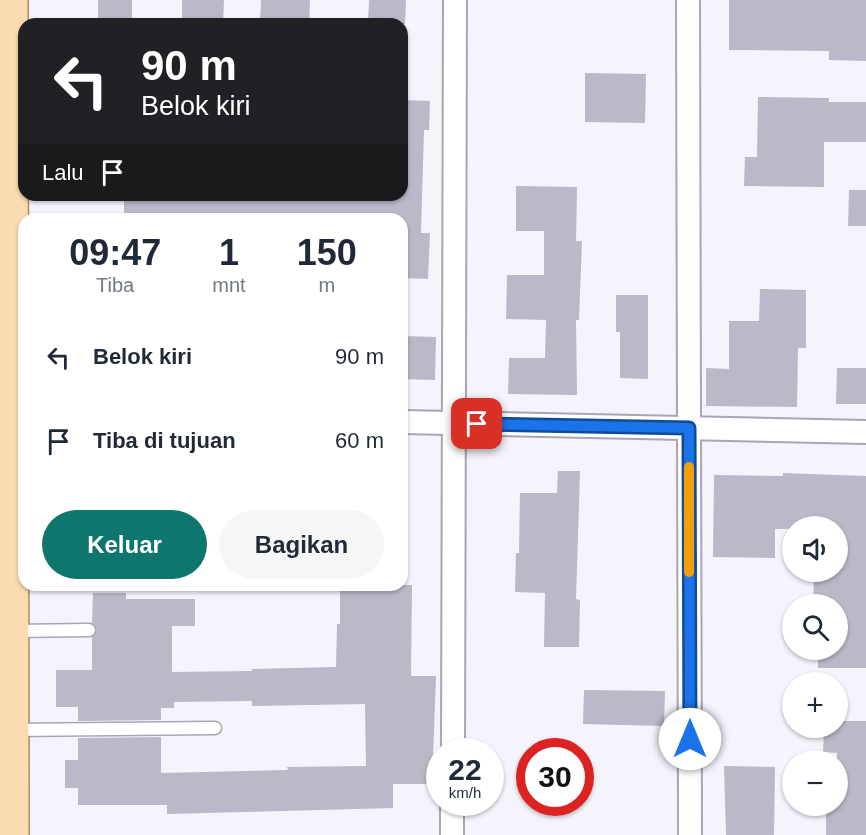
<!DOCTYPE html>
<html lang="id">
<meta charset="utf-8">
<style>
body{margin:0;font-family:Arial,sans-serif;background:#f6f6f7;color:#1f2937;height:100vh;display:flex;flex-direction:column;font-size:22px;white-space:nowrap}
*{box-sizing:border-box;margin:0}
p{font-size:20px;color:#747a83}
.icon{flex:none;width:33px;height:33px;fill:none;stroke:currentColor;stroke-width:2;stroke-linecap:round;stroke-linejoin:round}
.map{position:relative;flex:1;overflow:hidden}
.sheet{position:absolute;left:18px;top:213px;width:390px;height:378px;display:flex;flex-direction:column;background:#fff;border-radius:18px;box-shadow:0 2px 4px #0004}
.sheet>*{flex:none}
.hud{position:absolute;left:18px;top:18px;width:390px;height:183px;border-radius:18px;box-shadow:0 2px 4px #0004;background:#202124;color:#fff;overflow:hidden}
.buttons{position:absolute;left:782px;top:516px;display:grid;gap:12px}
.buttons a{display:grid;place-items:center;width:66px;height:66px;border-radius:50%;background:#fff;box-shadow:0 2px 4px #0004;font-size:30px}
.speed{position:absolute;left:426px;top:738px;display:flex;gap:12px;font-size:30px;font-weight:700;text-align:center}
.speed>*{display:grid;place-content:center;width:78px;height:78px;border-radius:50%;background:#fff;box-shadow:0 2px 4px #0004;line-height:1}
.speed small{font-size:15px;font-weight:400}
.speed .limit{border:9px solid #d22;background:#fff;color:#111}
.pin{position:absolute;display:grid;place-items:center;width:51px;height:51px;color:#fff;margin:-26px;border-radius:12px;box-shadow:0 3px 9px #0006}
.me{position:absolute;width:66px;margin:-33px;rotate:0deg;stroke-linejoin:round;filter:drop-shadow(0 0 4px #0008)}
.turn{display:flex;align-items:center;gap:21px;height:126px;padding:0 24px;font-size:27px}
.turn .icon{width:78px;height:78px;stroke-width:2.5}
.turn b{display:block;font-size:42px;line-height:51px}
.then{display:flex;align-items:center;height:57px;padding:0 24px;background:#0003;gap:12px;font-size:22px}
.eta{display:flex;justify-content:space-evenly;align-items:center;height:102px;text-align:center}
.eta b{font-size:36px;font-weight:600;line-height:42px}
.primary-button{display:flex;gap:12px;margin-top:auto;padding:12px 24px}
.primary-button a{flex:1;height:69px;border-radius:36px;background:#0f766e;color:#fff;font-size:24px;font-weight:600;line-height:69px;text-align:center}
.primary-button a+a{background:#f6f6f7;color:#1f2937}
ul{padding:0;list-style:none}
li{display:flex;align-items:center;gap:18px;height:84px;padding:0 24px}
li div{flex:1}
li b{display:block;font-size:22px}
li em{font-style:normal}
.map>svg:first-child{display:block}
.building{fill:#bbb8c7}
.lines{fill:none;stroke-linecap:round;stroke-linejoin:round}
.lane-casing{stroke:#a8a5b4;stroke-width:15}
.street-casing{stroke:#a8a5b4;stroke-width:26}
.primary-casing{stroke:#af8c60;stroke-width:36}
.lane{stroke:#fff;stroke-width:12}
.street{stroke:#fff;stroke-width:22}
.primary{stroke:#fbdbb1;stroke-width:33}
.route-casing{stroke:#114b97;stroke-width:15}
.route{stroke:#1a73e8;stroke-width:10}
.slow{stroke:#f59e0b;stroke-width:10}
</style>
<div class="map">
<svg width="866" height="835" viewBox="0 0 866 835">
<rect width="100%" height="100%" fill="#f5f3fc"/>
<g class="building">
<rect x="98" y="0" width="34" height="19"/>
<path d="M 182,0 L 224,0 L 223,24 L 182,24 Z"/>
<path d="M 261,0 L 310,0 L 309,24 L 260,24 Z"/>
<path d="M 369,0 L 406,0 L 405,24 L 368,24 Z"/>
<path d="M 729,0 L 866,0 L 866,61 L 829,60 L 829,51 L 729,50 Z"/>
<path d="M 585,73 L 646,74 L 645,123 L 585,122 Z"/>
<path d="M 758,97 L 829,98 L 829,102 L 866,102 L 866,142 L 824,142 L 824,187 L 744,186 L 745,157 L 757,157 Z"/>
<path d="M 403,100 L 430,101 L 429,130 L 424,130 L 421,233 L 430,233 L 428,279 L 402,278 L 402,219 L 180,219 L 124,217 L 124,195 L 402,195 Z"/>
<path d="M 516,186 L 577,187 L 576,241 L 582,241 L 579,320 L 576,320 L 577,395 L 508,394 L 509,358 L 545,358 L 546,320 L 506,319 L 507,275 L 544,275 L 544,231 L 516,231 Z"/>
<path d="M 849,190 L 866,190 L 866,226 L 848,226 Z"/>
<path d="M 760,289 L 806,290 L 806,348 L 798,348 L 797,407 L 706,406 L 706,368 L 729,369 L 729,321 L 759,321 Z"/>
<path d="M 616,295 L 648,295 L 648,379 L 620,378 L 620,332 L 616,332 Z"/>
<path d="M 403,336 L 436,337 L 435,380 L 402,379 Z"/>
<path d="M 837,368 L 866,368 L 866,404 L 836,404 Z"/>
<path d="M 558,471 L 580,471 L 576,599 L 580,600 L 579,647 L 544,647 L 545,593 L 515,592 L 516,553 L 519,553 L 520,493 L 557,493 Z"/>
<path d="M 783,473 L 866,476 L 866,668 L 818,668 L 818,650 L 837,650 L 837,604 L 813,604 L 814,572 L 837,572 L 837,526 L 792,526 L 792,529 L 775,529 L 775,558 L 713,557 L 714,475 L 783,476 Z"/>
<path d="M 340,585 L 412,585 L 411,676 L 436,676 L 432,784 L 393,784 L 393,808 L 167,814 L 167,805 L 78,805 L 78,788 L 65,788 L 65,760 L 78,760 L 78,738 L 161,737 L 161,773 L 288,770 L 287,767 L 366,766 L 365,704 L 252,706 L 252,701 L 174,702 L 174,708 L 161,708 L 161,720 L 78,721 L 78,707 L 56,707 L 56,670 L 92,670 L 92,637 L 97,630 L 92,623 L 93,593 L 126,593 L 126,599 L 195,599 L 195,626 L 172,626 L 172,672 L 252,671 L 252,669 L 336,667 L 337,624 L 340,624 Z"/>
<path d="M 584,690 L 665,691 L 664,726 L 583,724 Z"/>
<path d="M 837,721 L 866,721 L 866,835 L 826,835 L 826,806 L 837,806 L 837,753 L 823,752 L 824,728 L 837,728 Z"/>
<path d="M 724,766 L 775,767 L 774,835 L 726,835 Z"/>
</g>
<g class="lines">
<defs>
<g id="lane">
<path d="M 13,631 L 89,630"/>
<path d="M 12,730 L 215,728"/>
</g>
<g id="street">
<path d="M 688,0 L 690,835"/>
<path d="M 402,422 L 866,432"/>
<path d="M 453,752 L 455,0"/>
<path d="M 452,835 L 452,802"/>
</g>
<path id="primary" d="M 11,0 L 12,835"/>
</defs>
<use href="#lane" class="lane-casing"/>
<use href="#street" class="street-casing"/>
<use href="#primary" class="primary-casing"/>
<use href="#lane" class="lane"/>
<use href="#street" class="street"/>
<use href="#primary" class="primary"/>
</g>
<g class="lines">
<defs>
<path id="route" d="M 477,424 L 689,428 L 690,739"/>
</defs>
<use href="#route" class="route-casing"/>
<use href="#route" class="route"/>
<path class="slow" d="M 689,467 L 689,572"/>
</g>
</svg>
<div class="buttons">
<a><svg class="icon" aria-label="sound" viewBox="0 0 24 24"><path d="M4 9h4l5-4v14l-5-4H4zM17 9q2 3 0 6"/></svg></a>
<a><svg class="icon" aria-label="search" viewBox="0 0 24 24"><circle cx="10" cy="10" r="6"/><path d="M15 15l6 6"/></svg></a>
<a>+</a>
<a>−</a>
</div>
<div class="speed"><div>22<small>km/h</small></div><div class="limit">30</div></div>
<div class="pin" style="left:477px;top:424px;background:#d93025"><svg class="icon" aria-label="arrive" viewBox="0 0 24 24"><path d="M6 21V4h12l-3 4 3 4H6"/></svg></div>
<svg class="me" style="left:690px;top:739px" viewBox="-20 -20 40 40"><circle r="19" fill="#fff"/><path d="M0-13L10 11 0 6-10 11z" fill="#1a73e8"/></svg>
<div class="hud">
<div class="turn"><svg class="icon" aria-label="left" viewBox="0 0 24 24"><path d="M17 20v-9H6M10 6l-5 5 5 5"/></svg><div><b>90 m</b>Belok kiri</div></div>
<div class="then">Lalu<svg class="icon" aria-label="arrive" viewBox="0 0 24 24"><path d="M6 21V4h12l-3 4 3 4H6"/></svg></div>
</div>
<section class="sheet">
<div class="eta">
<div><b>09:47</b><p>Tiba</p></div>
<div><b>1</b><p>mnt</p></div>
<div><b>150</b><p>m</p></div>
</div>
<ul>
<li><svg class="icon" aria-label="left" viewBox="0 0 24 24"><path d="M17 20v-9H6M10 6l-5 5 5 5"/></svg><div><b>Belok kiri</b></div><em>90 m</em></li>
<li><svg class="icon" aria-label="arrive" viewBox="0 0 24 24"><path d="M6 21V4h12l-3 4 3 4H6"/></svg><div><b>Tiba di tujuan</b></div><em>60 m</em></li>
</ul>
<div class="primary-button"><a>Keluar</a><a>Bagikan</a></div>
</section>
</div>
